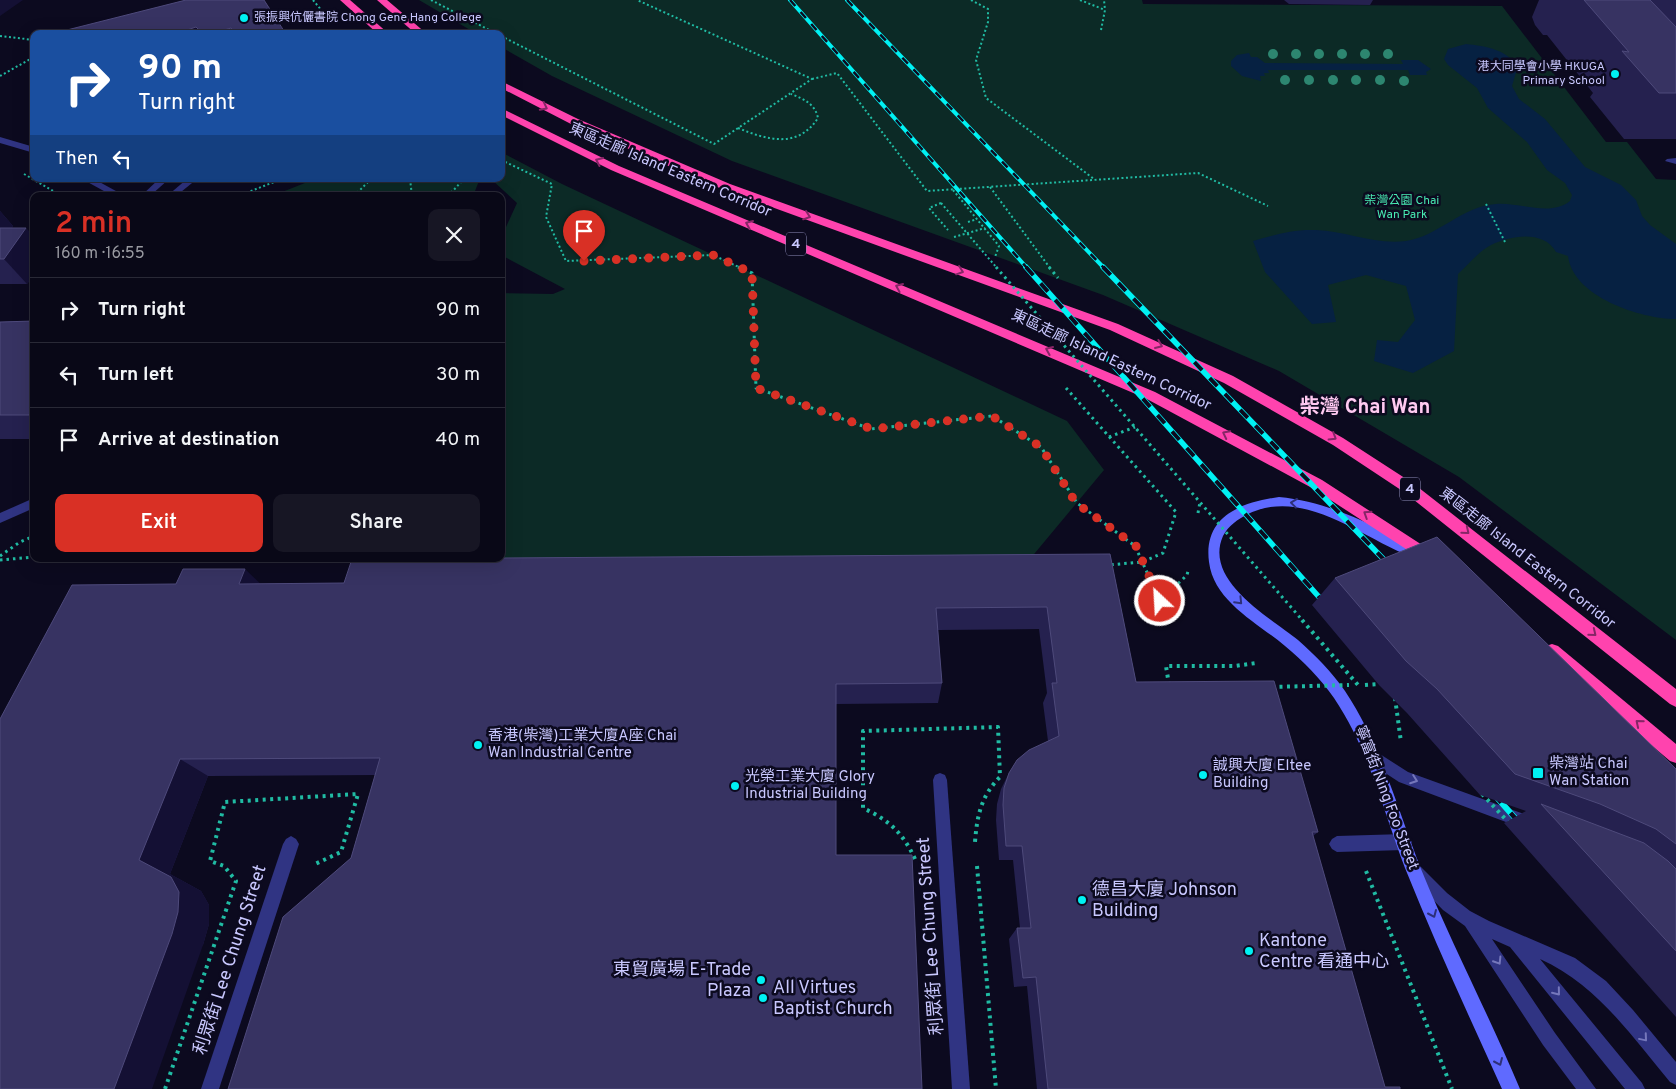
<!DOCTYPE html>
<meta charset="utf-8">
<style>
body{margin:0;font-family:Overpass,"Noto Sans TC",sans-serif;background:#171624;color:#f1f3f6;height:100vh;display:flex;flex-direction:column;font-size:19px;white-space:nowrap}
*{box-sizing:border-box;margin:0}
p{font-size:16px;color:#999aa1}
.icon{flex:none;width:28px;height:28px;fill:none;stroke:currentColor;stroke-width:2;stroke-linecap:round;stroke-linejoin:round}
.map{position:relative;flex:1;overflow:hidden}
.drawer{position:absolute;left:30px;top:192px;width:475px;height:370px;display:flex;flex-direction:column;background:#090817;border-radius:10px;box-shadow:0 5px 20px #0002,0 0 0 1px #292936}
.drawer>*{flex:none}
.banner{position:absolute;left:30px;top:30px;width:475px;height:152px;border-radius:10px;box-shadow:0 5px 20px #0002,0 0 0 1px #292936;background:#1a4fa0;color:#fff;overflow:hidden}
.pin{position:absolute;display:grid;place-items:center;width:42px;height:42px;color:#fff;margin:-51px -21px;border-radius:50% 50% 50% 0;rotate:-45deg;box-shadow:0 0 5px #0007}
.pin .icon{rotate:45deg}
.me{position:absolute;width:55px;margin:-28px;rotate:335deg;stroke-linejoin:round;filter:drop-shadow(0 0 4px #0008)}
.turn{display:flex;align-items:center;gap:18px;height:105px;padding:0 25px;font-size:22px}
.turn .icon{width:65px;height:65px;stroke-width:2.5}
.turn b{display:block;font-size:35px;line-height:42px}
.then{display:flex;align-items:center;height:48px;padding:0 25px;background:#0003;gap:10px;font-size:19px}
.round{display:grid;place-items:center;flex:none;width:52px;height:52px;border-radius:10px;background:#171624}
.overview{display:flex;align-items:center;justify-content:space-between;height:85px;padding:0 25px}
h1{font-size:30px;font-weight:600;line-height:38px;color:#d93025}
.action{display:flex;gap:10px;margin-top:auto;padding:10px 25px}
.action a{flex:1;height:58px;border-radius:10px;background:#d93025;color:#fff;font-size:20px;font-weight:600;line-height:58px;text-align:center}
.action a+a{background:#171624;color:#f1f3f6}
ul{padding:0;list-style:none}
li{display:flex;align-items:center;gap:15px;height:65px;padding:0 25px;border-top:1px solid #292936}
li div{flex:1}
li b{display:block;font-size:19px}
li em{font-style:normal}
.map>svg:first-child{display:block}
.green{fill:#0c2a26}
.water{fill:#062142}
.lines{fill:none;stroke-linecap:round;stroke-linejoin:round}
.path-far2{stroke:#20bba3;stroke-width:2;stroke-dasharray:2 2.5;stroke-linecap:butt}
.path-far1{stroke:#20bba3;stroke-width:3;stroke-dasharray:2.5 4;stroke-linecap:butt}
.path{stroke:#20bba3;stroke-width:4;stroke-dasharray:3 4.5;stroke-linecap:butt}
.lane{fill:#303483;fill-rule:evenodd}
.street{fill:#303483;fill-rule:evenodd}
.secondary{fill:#5f6aff;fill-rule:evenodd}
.highway{fill:#ff43ae;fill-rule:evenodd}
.rail-far2-casing{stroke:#00f1f3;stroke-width:4}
.rail-far1-casing{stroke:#00f1f3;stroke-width:5.5}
.rail-casing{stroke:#00f1f3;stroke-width:6}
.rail-far2{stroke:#0c0a1f;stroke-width:2.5;stroke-dasharray:8;stroke-linecap:butt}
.rail-far1{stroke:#0c0a1f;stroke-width:4;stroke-dasharray:11;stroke-linecap:butt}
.rail{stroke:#0c0a1f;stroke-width:4.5;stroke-dasharray:14;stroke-linecap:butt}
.path-bridge-far2{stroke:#20bba3;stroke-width:2;stroke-dasharray:2 2.5;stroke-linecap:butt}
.path-bridge-far1{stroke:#20bba3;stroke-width:3;stroke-dasharray:2.5 4;stroke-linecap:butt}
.path-bridge{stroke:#20bba3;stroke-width:4;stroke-dasharray:3 4.5;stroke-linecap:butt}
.tree{fill:#2d8670}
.wall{fill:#25214f}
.shaded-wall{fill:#141034}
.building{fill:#373362;stroke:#4e4a7b}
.oneway{stroke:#862666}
.oneway2{stroke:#2d3079}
.oneway3{stroke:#7577bb}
.route{stroke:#d93025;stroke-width:9;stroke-dasharray:0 16.2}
.poi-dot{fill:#00f1f3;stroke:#0c0a1f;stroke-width:2}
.labels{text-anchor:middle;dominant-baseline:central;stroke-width:5;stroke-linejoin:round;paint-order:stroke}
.far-poi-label{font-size:12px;fill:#c9c8ff;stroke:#0c0a1f;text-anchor:start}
.far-park-label{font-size:12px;fill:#48ebb3;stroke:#0c0a1f}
.shield{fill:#0c0a1f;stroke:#908fbc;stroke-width:1}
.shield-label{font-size:14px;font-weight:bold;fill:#c9c8ff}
.street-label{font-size:15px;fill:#c9c8ff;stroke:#0c0a1f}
.poi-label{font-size:15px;fill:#c9c8ff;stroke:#0c0a1f;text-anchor:start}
.near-poi-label{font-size:18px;fill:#c9c8ff;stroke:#0c0a1f;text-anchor:start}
.near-street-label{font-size:18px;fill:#c9c8ff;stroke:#0c0a1f}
.district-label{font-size:20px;font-weight:bold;fill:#ffcaf1;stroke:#0c0a1f}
</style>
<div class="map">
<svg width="1676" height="1089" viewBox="0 0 1676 1089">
<rect width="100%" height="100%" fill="#0c0a1f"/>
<g class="green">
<path d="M 419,0 L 1142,0 L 1143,4 L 1502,6 L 1606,142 L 1627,142 L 1656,179 L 1676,180 L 1676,640 L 1459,477 L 1279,371 L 1103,295 L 732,161 L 552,76 L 501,47 L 501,34 L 477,34 Z"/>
<path d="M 501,152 L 562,184 L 1067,421 L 1104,470 L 1030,559 L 501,559 L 501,293 L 553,294 L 565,289 L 503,256 L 501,238 L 517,203 L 491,179 L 501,179 Z"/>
<path d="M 315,179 L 476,179 L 479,181 L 473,196 L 272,196 Z"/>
</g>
<g class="water">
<path d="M 1466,44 C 1485,46 1511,50 1517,69 L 1512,86 L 1519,99 L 1545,119 L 1585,167 L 1621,185 L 1636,200 L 1642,216 L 1650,225 L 1676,244 L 1676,319 C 1641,319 1573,297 1568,256 L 1556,252 C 1544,230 1511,235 1491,245 C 1479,251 1468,265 1458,274 L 1454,351 L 1413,373 L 1374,361 L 1377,340 L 1398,342 L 1415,320 L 1406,286 L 1366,275 L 1328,285 L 1336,322 L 1312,324 L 1265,272 L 1253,241 C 1274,235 1293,229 1316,230 C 1346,231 1375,245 1406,241 C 1439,236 1462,206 1496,204 C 1519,202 1551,217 1570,201 L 1572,195 L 1565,183 L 1547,170 L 1527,142 L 1488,108 L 1477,88 L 1448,65 L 1444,59 L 1448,49 Z"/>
<path d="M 1249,53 L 1251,57 L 1257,57 L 1265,63 L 1403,64 L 1401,60 L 1418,60 L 1431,69 L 1426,72 L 1427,75 L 1410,75 L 1408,70 L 1268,70 L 1269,73 L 1264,73 L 1265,76 L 1260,76 L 1261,81 L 1242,76 L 1231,66 L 1231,61 L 1237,55 Z"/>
</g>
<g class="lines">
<g class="path-far2">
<path d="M 313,0 L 322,11"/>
<path d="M 431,0 L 497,34"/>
<path d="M 971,0 L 988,9 L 988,22 L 976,60 L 986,98 L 1094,179"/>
<path d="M 1080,0 L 1105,10"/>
<path d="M 1101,30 L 1105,10 L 1104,0"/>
<path d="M 0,36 L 34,40"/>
<path d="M 501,36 L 714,144 L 812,79 L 637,0"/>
<path d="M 0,76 L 34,57"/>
<path d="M 812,79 L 837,73 L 927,191 L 1198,173 L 1268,206"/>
<path d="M 738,128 C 767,140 798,149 818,118 C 815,104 804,99 791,94"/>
<path d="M 501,160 L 552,184 L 546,217 L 566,261 L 713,255 L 741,268"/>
<path d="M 24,174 L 62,196"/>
<path d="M 410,179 L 412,196"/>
<path d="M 990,187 L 1050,268"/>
<path d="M 953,190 L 999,246 L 995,257"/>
<path d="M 238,196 L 282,179"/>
<path d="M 354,196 L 371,179"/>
<path d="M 448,196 L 464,179"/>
<path d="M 941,203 L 929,208 L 948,230"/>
<path d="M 1486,204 L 1506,244"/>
<path d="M 968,222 L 977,219"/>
<path d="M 954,237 L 985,228"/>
</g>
<g class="path-far1">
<path d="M 738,267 L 752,273 L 756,388 L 871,429 L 992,416 L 1041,447 L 1077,503 L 1135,546 L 1160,601 L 1187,575 L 1188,571"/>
<path d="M 1049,267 L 1058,278"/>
<path d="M 1066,388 L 1176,512 L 1163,553 L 1142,562 L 1108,565"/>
<path d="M 1109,437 L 1135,427"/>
<path d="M 1198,513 L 1200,502"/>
<path d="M 0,556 L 20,542 L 34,536"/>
<path d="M 0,560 L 34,557"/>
</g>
<g class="path">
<path d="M 1169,685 L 1166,666 L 1235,666 L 1256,663"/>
<path d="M 1365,685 L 1380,684"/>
<path d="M 1395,698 L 1401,742"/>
<path d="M 915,859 C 903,833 889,820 863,808 L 863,731 L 998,727 L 1000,777 C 981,796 977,816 975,842"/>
<path d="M 977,866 L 996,1089"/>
<path d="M 1366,871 L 1452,1089"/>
<path d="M 165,1089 L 236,881 L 224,866 L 210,861 L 225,802 L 358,794 L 341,852 L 315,864"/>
</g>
<g class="lane">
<path d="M 159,179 L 169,179 L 150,196 L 141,196 Z"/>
<path d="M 187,179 L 197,179 L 176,196 L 167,196 Z"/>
<path d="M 1372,749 L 1408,772 L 1535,818 L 1538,823 L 1535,828 L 1530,831 L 1399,782 L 1367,761 L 1365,756 L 1367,751 Z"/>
<path d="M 1404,834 L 1409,837 L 1412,842 L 1409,847 L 1404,850 L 1337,852 L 1332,849 L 1329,844 L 1332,839 L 1337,836 Z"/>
<path d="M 1415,863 L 1420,866 L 1447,893 L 1470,911 L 1489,921 L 1575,958 L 1606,981 L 1633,1010 L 1676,1062 L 1676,1085 L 1670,1082 C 1631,1035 1597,985 1540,959 L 1642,1083 L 1645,1089 L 1625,1089 L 1510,947 L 1492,939 L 1555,1033 L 1596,1089 L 1576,1089 L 1543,1045 L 1465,926 L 1443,910 L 1410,876 L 1407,871 L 1410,866 Z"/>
</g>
<g class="street">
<path d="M 0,137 L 34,147 L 34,153 L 0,143 Z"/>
<path d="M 1676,158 L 1676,164 L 1665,161 L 1667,159 Z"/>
<path d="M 82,179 L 94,179 L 125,196 L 113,196 Z"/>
<path d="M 34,498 L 34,508 L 0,523 L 0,513 Z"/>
<path d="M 940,773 L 945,775 L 947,780 L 970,1089 L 952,1089 L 933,780 L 935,775 Z"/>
<path d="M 291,836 L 296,839 L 299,844 L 219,1089 L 201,1089 L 283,844 L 286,839 Z"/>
</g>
<path class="secondary" d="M 1279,497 C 1331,502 1375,526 1421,550 L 1423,554 L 1421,558 L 1417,559 C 1365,541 1306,486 1248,514 C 1238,519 1228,526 1223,536 C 1203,581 1271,618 1298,640 C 1315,655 1332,672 1345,691 C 1381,745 1397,808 1421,869 C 1451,943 1489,1015 1520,1089 L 1502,1089 C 1469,1016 1435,943 1405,868 C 1383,810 1369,750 1334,698 C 1321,679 1303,661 1285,646 C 1258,623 1214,602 1209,562 C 1203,516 1242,502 1279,497 Z"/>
<g class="highway">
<path d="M 340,0 L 350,0 L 389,34 L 378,34 Z"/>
<path d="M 377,0 L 387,0 L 427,34 L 416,34 Z"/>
<path d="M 501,81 L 578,119 L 730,184 L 1118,324 L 1233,376 L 1343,438 L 1414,484 L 1676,689 L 1676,707 L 1670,704 L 1404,492 L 1333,445 L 1224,383 L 1110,330 L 722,189 L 571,124 L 501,88 Z"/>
<path d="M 501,108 L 619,166 L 1155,392 L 1322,480 L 1436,554 L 1439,558 L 1436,562 L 1431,564 L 1426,562 L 1312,488 L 1145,398 L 611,170 L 501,115 Z"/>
<path d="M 1552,644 L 1558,646 L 1676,744 L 1676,763 L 1670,761 L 1546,656 L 1544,651 L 1546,646 Z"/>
</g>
<defs>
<g id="rail-far2">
<path d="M 790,0 L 1027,268"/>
<path d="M 847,0 L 1104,268"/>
</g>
<g id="rail-far1">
<path d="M 1026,267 L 1327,606"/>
<path d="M 1103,267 L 1392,568"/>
</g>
<path id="rail" d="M 1492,792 L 1523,827"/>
</defs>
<use href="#rail-far2" class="rail-far2-casing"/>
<use href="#rail-far1" class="rail-far1-casing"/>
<use href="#rail" class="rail-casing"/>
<use href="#rail-far2" class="rail-far2"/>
<use href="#rail-far1" class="rail-far1"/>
<use href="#rail" class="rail"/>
<path class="path-bridge-far2" d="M 941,203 L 997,268"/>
<path class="path-bridge-far1" d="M 996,267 L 1303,621"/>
<g class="path-bridge">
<path d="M 1302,620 L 1358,685"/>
<path d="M 1272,687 L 1349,685"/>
<path d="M 1482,794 L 1510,824"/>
</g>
</g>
<g class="tree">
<circle cx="1273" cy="54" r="5"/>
<circle cx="1296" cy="54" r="5"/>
<circle cx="1319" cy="54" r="5"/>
<circle cx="1342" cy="54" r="5"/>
<circle cx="1365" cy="54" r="5"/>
<circle cx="1388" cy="54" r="5"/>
<circle cx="1285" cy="80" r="5"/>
<circle cx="1309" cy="80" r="5"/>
<circle cx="1333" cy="80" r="5"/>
<circle cx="1356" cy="80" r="5"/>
<circle cx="1380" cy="80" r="5"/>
<circle cx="1404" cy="81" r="5"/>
</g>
<g class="wall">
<path d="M 1284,0 L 1373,0 L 1370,5 L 1289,4 Z"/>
<path d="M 1539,0 L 1676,0 L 1676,139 L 1624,139 L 1590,97 L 1593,93 L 1547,35 L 1543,35 L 1535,25 L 1532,17 Z"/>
<path d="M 0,211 L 13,226 L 12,228 L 34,236 L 34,275 L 27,284 L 0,284 Z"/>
<path d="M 34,321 L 34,439 L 0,439 L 0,322 Z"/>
<path d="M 1110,554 L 1136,682 L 1318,832 L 1313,836 L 1385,1087 L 1400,1089 L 1037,1089 L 1027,986 L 1014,987 L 1009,939 L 1017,928 L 1020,928 L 1013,860 L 999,860 L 996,820 L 997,804 L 1001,789 L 1009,773 L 1048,741 L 1043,703 L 1047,693 L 1039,629 L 938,630 L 942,683 L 938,703 L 837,704 L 351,858 L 375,775 L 208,776 L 170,874 L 201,891 L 209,905 L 209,924 L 203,945 L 0,1089 L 260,584 L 344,583 Z"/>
<path d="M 1335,578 L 1676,769 L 1676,1017 L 1504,823 L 1526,811 L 1480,795 L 1407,713 L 1379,685 L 1312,605 Z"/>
</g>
<g class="shaded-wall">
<path d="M 0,0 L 23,0 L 0,16 Z"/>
<path d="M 196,27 L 200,34 L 176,34 Z"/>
<path d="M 231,28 L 234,34 L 211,34 Z"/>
<path d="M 0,211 L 13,226 L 0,245 Z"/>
<path d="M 26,228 L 34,236 L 34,275 L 27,284 L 4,259 Z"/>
<path d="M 34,407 L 34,419 L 29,415 Z"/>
<path d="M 245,569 L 268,591 L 239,584 Z"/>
<path d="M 180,759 L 208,776 L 170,874 L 201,891 L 209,905 L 209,924 L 203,945 L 152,1089 L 114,1089 L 139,860 Z"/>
</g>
<g class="building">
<path d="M 186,0 L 264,0 L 286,34 L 236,34 L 231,28 L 211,34 L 203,34 L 196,27 L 176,34 L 64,34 L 63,31 Z"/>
<path d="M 1584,0 L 1650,0 L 1676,27 L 1676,93 L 1659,93 L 1622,51 L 1629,52 Z"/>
<path d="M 0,228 L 26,228 L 4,259 L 0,259 Z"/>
<path d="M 34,321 L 34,407 L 29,415 L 0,415 L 0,322 Z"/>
<path d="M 1437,537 L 1676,769 L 1676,844 L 1656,829 L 1600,804 L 1515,774 L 1437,689 L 1406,661 L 1335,578 Z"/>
<path d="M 1110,554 L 1136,682 L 1274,681 L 1318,832 L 1312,832 L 1385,1087 L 1400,1087 L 1400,1089 L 1048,1089 L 1036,977 L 1023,978 L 1017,928 L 1031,928 L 1022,846 L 1006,846 L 1003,805 L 1004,788 L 1009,773 L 1017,760 L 1029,750 L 1059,736 L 1052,683 L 1057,683 L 1047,607 L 936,608 L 942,683 L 836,684 L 836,855 L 912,855 L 922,1089 L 228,1089 L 283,917 L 351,858 L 380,758 L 180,759 L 139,860 L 171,877 L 179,892 L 178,912 L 172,934 L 114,1089 L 0,1089 L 0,719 L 72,585 L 176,584 L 183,569 L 245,569 L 239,584 L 344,583 L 352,559 L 501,559 L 501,558 Z"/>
<path d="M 1541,804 L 1644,843 L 1668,861 L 1676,869 L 1676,951 Z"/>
</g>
<defs><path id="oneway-chevron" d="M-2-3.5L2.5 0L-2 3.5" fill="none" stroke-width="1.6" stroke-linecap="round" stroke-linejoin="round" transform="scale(1.25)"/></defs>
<g class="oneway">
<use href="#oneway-chevron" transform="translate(544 107) rotate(27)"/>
<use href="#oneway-chevron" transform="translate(599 161) rotate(-156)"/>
<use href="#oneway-chevron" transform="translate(807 216) rotate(19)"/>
<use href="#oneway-chevron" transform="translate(749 224) rotate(-157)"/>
<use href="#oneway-chevron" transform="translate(960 271) rotate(19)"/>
<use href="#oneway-chevron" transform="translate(899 287) rotate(-157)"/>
<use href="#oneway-chevron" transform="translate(1159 345) rotate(23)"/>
<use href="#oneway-chevron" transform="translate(1049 350) rotate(-157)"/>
<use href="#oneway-chevron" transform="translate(1226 434) rotate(-153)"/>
<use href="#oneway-chevron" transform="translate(1333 437) rotate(32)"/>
<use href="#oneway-chevron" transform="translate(1367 514) rotate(-147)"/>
<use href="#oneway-chevron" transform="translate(1466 531) rotate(39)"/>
<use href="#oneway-chevron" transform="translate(1593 633) rotate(39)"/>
<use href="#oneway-chevron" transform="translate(1639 723) rotate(-140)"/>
</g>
<g class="oneway2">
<use href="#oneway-chevron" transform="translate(1294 503) rotate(-173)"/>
<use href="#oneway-chevron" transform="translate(1239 601) rotate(46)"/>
<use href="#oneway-chevron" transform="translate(1433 914) rotate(66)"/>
<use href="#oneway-chevron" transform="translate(1499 1062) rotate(66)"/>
</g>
<g class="oneway3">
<use href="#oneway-chevron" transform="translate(1414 780) rotate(20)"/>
<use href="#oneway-chevron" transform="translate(1498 961) rotate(58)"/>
<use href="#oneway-chevron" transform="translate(1557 992) rotate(51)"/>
<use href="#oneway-chevron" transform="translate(1644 1038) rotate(50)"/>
</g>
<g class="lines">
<path class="route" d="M 584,261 L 713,255 L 752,273 L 756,388 L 872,429 L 992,416 L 1041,447 L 1076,503 L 1136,546 L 1160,601"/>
</g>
<g class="poi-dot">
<circle cx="244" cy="18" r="5"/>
<circle cx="1615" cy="74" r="5"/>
<circle cx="478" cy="745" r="5"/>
<rect x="1532" y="767" width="12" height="12" rx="2.5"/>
<circle cx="1203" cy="775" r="5"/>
<circle cx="735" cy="786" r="5"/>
<circle cx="1082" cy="900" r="5"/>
<circle cx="1249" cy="951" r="5"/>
<circle cx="761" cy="980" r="5"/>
<circle cx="763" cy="998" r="5"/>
</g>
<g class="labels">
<g class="far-poi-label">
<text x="254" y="18">張振興伉儷書院 Chong Gene Hang College</text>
<text x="1605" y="67" text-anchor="end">港大同學會小學 HKUGA<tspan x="1605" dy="14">Primary School</tspan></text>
</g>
<g class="far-park-label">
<text x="1402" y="201">柴灣公園 Chai<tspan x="1402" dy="14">Wan Park</tspan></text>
</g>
<g class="shield">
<rect x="786" y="232.5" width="20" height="23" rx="4"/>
<rect x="1400" y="477.5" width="20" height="23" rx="4"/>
</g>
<g class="shield-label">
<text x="796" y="244">4</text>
<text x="1410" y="489">4</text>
</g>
<g class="street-label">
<text transform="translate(670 171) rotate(23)">東區走廊 Island Eastern Corridor</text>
<text transform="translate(1111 361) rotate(25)">東區走廊 Island Eastern Corridor</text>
<text transform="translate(1527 559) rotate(38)">東區走廊 Island Eastern Corridor</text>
<text transform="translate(1386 798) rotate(69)">寧富街 Ning Foo Street</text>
</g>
<g class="poi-label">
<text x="488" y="736">香港(柴灣)工業大廈A座 Chai<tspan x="488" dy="17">Wan Industrial Centre</tspan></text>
<text x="1549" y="764">柴灣站 Chai<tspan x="1549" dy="17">Wan Station</tspan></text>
<text x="1213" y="766">誠興大廈 Eltee<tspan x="1213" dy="17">Building</tspan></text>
<text x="745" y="777">光榮工業大廈 Glory<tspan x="745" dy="17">Industrial Building</tspan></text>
</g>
<g class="near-poi-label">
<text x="1092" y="890">德昌大廈 Johnson<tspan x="1092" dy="21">Building</tspan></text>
<text x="1259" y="941">Kantone<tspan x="1259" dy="21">Centre 看通中心</tspan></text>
<text x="751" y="970" text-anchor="end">東貿廣場 E-Trade<tspan x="751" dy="21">Plaza</tspan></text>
<text x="773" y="988">All Virtues<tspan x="773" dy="21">Baptist Church</tspan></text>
</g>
<g class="near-street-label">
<text transform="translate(931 936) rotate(-94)">利眾街 Lee Chung Street</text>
<text transform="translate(231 960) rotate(-72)">利眾街 Lee Chung Street</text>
</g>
<g class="district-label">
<text x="1365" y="408">柴灣 Chai Wan</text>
</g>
</g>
</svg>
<div class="pin" style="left:584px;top:261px;background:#d93025"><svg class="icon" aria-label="arrive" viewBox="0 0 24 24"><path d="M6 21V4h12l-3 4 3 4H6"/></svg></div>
<svg class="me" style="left:1160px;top:601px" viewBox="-20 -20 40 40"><circle r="17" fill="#d93025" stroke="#fff" stroke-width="3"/><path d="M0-11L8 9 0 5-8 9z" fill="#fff"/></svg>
<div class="banner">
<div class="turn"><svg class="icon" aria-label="right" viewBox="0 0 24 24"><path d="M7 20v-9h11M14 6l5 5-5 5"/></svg><div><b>90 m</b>Turn right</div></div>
<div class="then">Then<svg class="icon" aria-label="left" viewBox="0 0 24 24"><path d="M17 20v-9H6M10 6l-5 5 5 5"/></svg></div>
</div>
<section class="drawer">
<div class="overview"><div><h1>2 min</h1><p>160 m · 16:55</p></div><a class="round"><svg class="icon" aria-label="close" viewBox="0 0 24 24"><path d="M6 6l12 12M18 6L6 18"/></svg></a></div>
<ul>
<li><svg class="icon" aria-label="right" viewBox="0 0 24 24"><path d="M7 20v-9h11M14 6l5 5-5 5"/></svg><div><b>Turn right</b></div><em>90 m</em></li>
<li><svg class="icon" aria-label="left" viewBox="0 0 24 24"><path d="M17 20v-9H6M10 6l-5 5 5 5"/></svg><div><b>Turn left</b></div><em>30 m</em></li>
<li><svg class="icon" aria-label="arrive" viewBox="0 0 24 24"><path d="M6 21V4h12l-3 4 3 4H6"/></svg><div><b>Arrive at destination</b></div><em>40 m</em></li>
</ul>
<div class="action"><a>Exit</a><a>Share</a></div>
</section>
</div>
